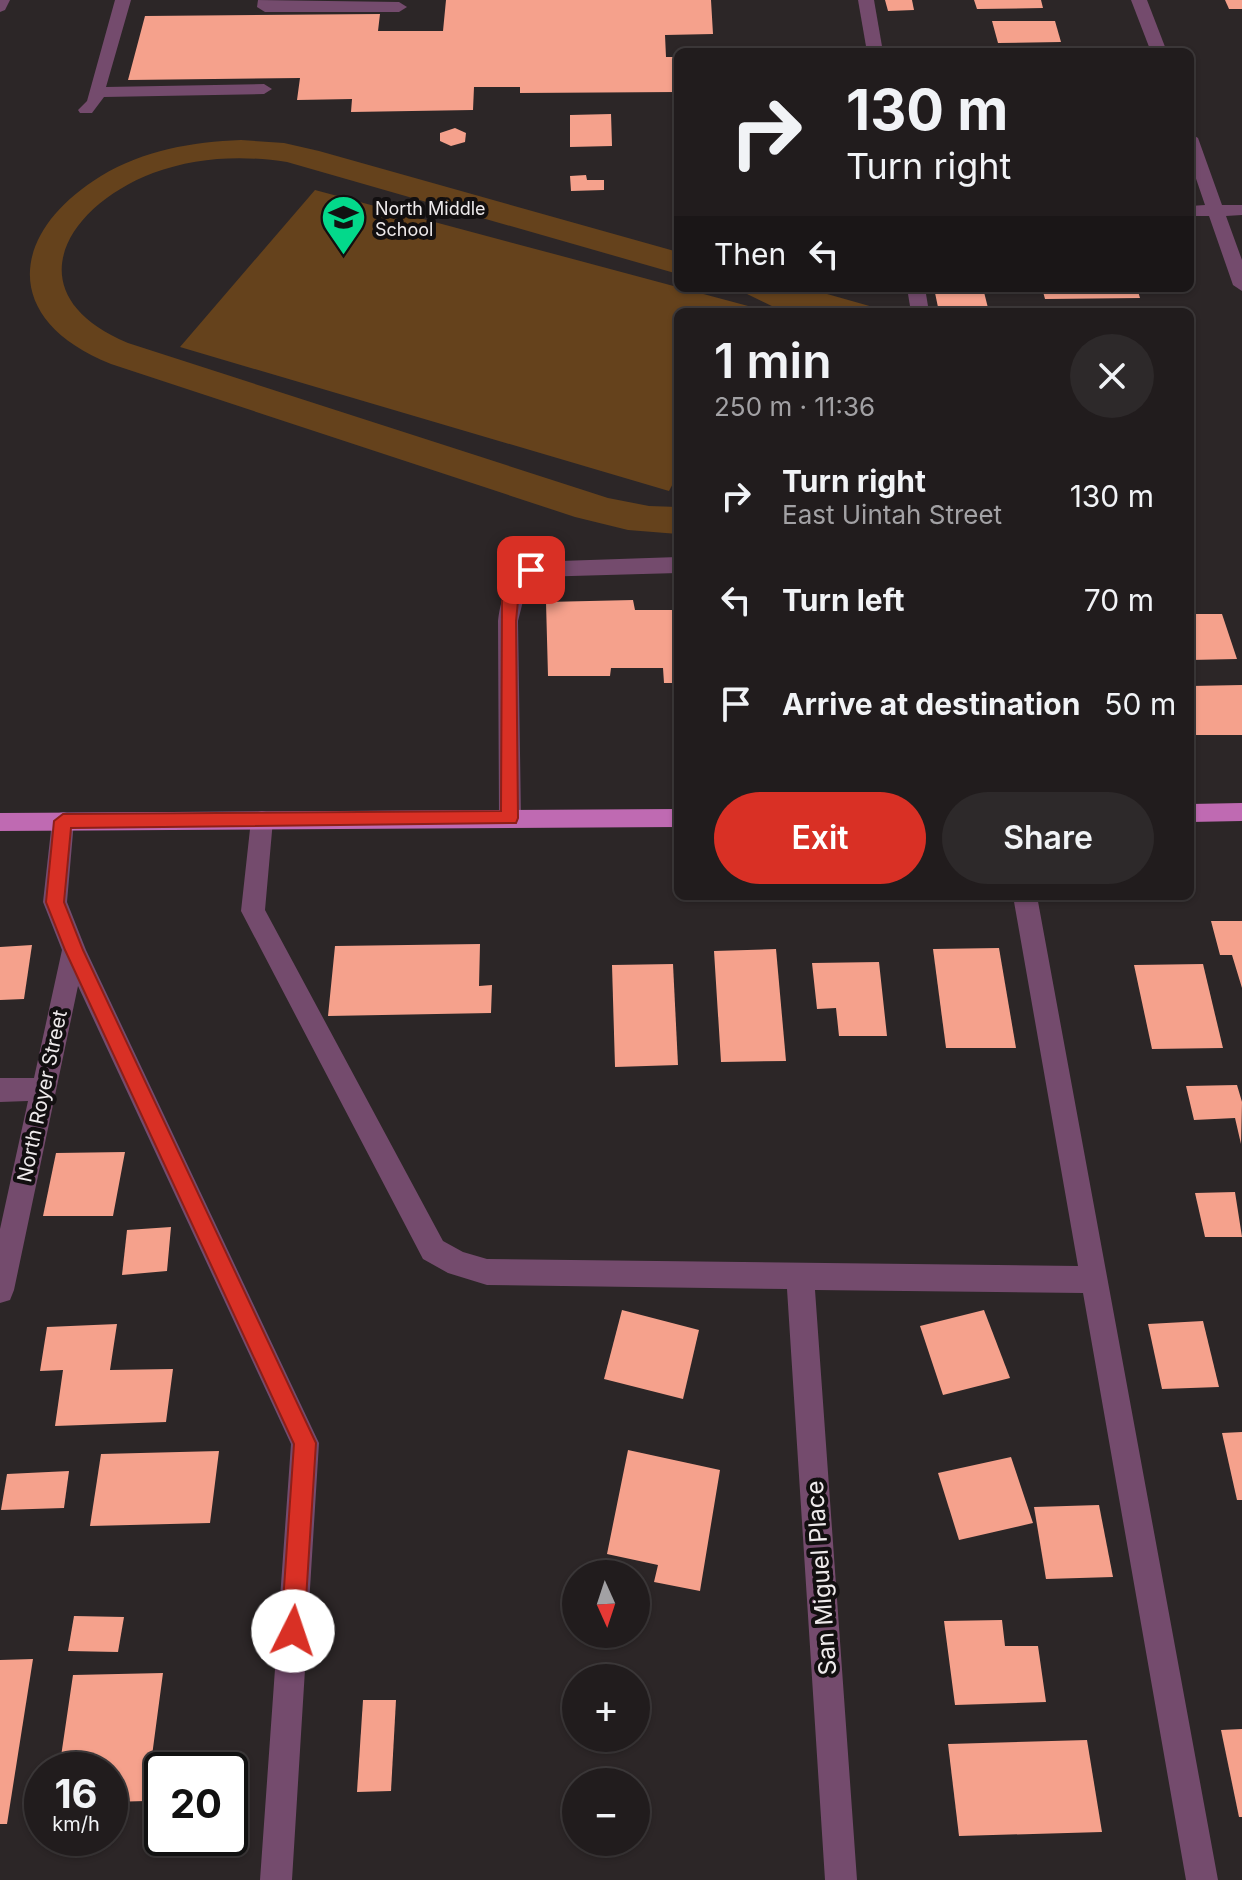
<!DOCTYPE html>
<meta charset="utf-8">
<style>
body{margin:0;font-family:Inter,sans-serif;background:#2d292a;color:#f1f3f6;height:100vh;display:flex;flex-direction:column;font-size:30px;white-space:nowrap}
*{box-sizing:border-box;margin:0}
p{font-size:26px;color:#a2a1a4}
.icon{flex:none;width:44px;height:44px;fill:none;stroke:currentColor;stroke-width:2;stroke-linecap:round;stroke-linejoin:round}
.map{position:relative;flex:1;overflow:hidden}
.details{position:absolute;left:674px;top:308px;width:520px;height:592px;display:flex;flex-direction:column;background:#211c1d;border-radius:12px;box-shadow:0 2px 6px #0004,0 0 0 2px #3e3a3b}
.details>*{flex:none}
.top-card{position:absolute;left:674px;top:48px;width:520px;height:244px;border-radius:12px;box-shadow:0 2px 6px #0004,0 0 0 2px #3e3a3b;background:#211c1d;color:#f1f3f6;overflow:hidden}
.needle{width:52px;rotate:177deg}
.fabs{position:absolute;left:562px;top:1560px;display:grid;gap:16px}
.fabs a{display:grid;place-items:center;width:88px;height:88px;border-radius:50%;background:#211c1d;box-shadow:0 2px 6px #0004,0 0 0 2px #3e3a3b;font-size:40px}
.speed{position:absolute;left:24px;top:1752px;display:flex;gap:16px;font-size:40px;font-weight:700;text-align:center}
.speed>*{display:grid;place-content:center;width:104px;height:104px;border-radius:50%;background:#211c1d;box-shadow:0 2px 6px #0004,0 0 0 2px #3e3a3b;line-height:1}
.speed small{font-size:20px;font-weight:400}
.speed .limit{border:4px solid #111;border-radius:12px;background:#fff;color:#111}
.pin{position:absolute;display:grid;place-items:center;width:68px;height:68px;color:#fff;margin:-34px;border-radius:16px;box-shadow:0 4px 12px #0006}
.me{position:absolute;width:88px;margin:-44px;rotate:4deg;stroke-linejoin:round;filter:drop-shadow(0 0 6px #0008)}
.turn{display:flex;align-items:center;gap:28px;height:168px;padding:0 40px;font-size:36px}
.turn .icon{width:104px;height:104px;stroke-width:2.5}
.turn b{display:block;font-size:56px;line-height:68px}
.then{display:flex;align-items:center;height:76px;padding:0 40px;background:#0003;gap:16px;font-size:30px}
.round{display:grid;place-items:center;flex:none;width:84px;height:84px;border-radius:42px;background:#2d292a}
.overview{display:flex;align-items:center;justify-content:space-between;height:136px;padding:0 40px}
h1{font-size:48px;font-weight:600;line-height:60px}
.button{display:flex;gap:16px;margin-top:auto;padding:16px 40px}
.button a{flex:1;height:92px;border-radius:48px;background:#d93025;color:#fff;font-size:32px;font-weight:600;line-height:92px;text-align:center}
.button a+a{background:#2d292a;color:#f1f3f6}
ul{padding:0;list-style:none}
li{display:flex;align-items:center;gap:24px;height:104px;padding:0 40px}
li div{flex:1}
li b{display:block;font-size:30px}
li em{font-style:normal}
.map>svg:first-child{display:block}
.green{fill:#65421c}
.building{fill:#f5a18c}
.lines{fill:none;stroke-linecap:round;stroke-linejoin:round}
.minor{fill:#744b6d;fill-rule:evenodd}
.major{fill:#bf6ab2;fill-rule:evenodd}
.route{fill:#d93025;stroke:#8d1f18;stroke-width:2}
.labels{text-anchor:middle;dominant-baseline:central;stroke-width:8;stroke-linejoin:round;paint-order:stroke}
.far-poi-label{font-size:18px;fill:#eeeaeb;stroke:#120f10;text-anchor:start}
.street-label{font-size:20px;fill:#eeeaeb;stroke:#120f10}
.near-street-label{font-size:24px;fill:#eeeaeb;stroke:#120f10}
</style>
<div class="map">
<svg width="1242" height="1880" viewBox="0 0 1242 1880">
<rect width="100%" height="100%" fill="#2c2627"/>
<g class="green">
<path d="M 241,140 L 284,143 L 319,151 L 678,252 L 678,274 L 287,162 C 242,155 196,157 153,173 C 62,208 15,296 128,343 L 608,498 L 649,506 L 678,507 L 678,534 L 628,530 L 575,517 L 111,364 C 2,321 7,234 101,176 C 144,150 192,142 241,140 Z"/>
<path d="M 315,190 L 771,312 L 678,312 L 678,474 L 669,491 L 180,347 Z"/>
<path d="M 726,288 L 806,288 L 873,307 L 870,312 L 784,312 L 747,294 Z"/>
</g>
<g class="building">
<path d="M 446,0 L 711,0 L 713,34 L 665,35 L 666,57 L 677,57 L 678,92 L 520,93 L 520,87 L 474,87 L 473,110 L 351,112 L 352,99 L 297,100 L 300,78 L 128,80 L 145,16 L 380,14 L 378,31 L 443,31 Z"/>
<path d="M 885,0 L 912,0 L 914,10 L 888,11 Z"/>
<path d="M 974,0 L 1041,0 L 1043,8 L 977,9 Z"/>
<path d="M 1225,0 L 1242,0 L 1242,9 L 1229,9 Z"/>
<path d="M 992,21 L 1055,21 L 1061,42 L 998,43 Z"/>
<path d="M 611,114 L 612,146 L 570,147 L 570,115 Z"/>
<path d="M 455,128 L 466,133 L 465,142 L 451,146 L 440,141 L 440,133 Z"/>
<path d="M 586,175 L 587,180 L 604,180 L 604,190 L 571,191 L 570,176 Z"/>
<path d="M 934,288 L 983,288 L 989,312 L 939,312 Z"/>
<path d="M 1042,288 L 1137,288 L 1140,298 L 1045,299 Z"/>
<path d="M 633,600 L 635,610 L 678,610 L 678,683 L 664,683 L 663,668 L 611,668 L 610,676 L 548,676 L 546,602 Z"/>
<path d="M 1190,614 L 1222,614 L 1237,659 L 1190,660 Z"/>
<path d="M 1242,685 L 1242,735 L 1190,735 L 1190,686 Z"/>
<path d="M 1211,921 L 1242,921 L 1242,988 L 1232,955 L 1220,955 Z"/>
<path d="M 480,944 L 479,986 L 492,985 L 491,1013 L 328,1016 L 335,946 Z"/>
<path d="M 32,945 L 24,999 L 0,1000 L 0,947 Z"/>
<path d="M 999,948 L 1016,1048 L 946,1048 L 933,949 Z"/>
<path d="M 776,949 L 786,1061 L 721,1062 L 714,951 Z"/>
<path d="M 879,962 L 887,1036 L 839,1036 L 836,1008 L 817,1009 L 812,963 Z"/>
<path d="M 673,964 L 678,1065 L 615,1067 L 612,965 Z"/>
<path d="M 1203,964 L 1223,1048 L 1152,1049 L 1134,965 Z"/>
<path d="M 1237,1085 L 1242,1102 L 1241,1144 L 1235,1118 L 1194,1120 L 1186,1086 Z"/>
<path d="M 125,1152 L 113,1216 L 43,1216 L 56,1153 Z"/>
<path d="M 1235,1192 L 1242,1237 L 1205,1237 L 1195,1193 Z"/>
<path d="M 171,1227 L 167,1271 L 122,1275 L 127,1230 Z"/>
<path d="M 622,1310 L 699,1330 L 683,1399 L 604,1379 Z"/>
<path d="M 984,1310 L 1010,1378 L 943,1395 L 920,1326 Z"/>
<path d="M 1203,1321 L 1219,1387 L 1162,1389 L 1148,1324 Z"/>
<path d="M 117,1324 L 110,1370 L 173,1369 L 166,1422 L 55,1426 L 63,1370 L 40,1371 L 47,1327 Z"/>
<path d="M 1242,1432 L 1242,1500 L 1237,1500 L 1222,1433 Z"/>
<path d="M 628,1450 L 720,1470 L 700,1591 L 654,1582 L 658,1565 L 607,1554 Z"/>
<path d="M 219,1451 L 210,1523 L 90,1526 L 101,1454 Z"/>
<path d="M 1011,1457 L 1033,1523 L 959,1540 L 938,1473 Z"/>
<path d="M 69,1471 L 64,1508 L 1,1510 L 7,1474 Z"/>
<path d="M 1099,1505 L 1113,1577 L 1046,1579 L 1034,1507 Z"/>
<path d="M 74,1616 L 124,1617 L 118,1652 L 68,1651 Z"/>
<path d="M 1002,1620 L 1005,1646 L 1038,1646 L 1046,1702 L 955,1705 L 944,1621 Z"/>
<path d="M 33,1659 L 7,1824 L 0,1824 L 0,1660 Z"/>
<path d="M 163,1673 L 146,1801 L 110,1802 L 110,1770 L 59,1770 L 73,1675 Z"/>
<path d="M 363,1700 L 396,1700 L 391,1791 L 357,1792 Z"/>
<path d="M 1242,1729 L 1242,1817 L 1239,1817 L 1221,1730 Z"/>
<path d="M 1087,1740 L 1102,1832 L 959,1836 L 948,1744 Z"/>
</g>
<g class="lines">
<g class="minor">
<path d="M 0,0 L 10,0 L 5,10 L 0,12 Z"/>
<path d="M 115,0 L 131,0 L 106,87 L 264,84 L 272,89 L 264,94 L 104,97 L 92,113 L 80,113 L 78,110 L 87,101 Z"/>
<path d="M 258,0 L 399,2 L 407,7 L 399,12 L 265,12 L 257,7 Z"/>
<path d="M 858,0 L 874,0 L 883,52 L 867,52 Z"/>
<path d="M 1131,0 L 1147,0 L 1167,52 L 1151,52 Z"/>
<path d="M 1190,133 L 1198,138 L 1222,205 L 1242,205 L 1242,215 L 1226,216 L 1242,260 L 1242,291 L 1233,285 L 1209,216 L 1190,216 L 1190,206 L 1205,205 L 1190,161 Z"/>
<path d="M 907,288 L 925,288 L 929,312 L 911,312 Z"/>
<path d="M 678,557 L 678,573 L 536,577 L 525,593 L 518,621 L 521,818 L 518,825 L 510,827 L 502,825 L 499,818 L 498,621 C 500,601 509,569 531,562 Z"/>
<path d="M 262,811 L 270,813 L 273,820 L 265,910 L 443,1241 L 463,1252 L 487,1259 L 1078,1266 L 1013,896 L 1037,896 L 1218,1880 L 1186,1880 L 1083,1293 L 815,1290 L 857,1880 L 825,1880 L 787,1289 L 487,1285 L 448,1273 L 423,1259 L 241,911 L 251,820 L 254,813 Z"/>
<path d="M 63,812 L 71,814 L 74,821 L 67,902 L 86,950 L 319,1443 L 292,1880 L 260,1880 L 291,1444 L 78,986 L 14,1290 L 10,1300 L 0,1303 L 0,1229 L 28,1101 L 0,1102 L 0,1078 L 34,1078 L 62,950 L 43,902 L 52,821 L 55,814 Z"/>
</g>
<g class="major">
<path d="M 1242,803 L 1242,821 L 1190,822 L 1190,804 Z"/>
<path d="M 678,809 L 678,827 L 0,831 L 0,813 Z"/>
</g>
</g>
<path class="route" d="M 531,564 L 539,570 L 518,601 L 516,621 L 518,818 L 516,823 L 71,828 L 64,902 L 83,950 L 316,1443 L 304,1631 L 301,1639 L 293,1642 L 285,1639 L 281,1631 L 294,1444 L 65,950 L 46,902 L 54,821 L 63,814 L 501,811 L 502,601 L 514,578 Z"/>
<defs>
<symbol id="school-pin" viewBox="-11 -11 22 30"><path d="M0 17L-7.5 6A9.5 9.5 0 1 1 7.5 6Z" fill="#03d98b" stroke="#120f10"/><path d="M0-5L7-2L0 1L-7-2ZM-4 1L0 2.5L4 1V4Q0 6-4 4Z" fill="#111"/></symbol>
</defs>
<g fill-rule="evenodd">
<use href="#school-pin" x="318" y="192" width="51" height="69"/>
</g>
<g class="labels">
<g class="far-poi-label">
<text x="375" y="208">North Middle<tspan x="375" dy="21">School</tspan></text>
</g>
<g class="street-label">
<text transform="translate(42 1096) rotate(-78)">North Royer Street</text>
</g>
<g class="near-street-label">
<text transform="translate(821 1578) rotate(-94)">San Miguel Place</text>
</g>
</g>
</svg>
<div class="fabs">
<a><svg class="needle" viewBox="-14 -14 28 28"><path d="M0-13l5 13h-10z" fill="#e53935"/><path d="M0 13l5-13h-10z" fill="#a2a1a4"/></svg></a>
<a>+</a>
<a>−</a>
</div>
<div class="speed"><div>16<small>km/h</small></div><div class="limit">20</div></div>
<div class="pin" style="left:531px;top:570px;background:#d93025"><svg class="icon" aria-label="arrive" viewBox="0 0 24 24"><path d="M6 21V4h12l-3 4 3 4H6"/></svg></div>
<svg class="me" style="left:293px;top:1631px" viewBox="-20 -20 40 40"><circle r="19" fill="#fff"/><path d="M0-13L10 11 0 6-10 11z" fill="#d93025"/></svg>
<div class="top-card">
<div class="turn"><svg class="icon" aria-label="right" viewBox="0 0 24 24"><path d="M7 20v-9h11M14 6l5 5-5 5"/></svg><div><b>130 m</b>Turn right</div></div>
<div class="then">Then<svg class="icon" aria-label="left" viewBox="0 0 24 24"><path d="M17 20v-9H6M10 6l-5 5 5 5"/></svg></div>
</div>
<section class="details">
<div class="overview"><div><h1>1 min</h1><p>250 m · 11:36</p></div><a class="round"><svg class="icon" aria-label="close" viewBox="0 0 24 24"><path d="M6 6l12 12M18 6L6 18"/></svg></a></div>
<ul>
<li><svg class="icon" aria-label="right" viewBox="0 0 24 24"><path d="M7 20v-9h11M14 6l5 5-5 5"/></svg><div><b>Turn right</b><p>East Uintah Street</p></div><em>130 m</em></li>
<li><svg class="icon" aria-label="left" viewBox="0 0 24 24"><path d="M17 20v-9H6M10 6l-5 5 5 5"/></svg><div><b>Turn left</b></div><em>70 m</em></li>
<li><svg class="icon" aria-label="arrive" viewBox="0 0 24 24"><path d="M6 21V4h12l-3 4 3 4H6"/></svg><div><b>Arrive at destination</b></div><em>50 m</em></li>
</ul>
<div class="button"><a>Exit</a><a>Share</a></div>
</section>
</div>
